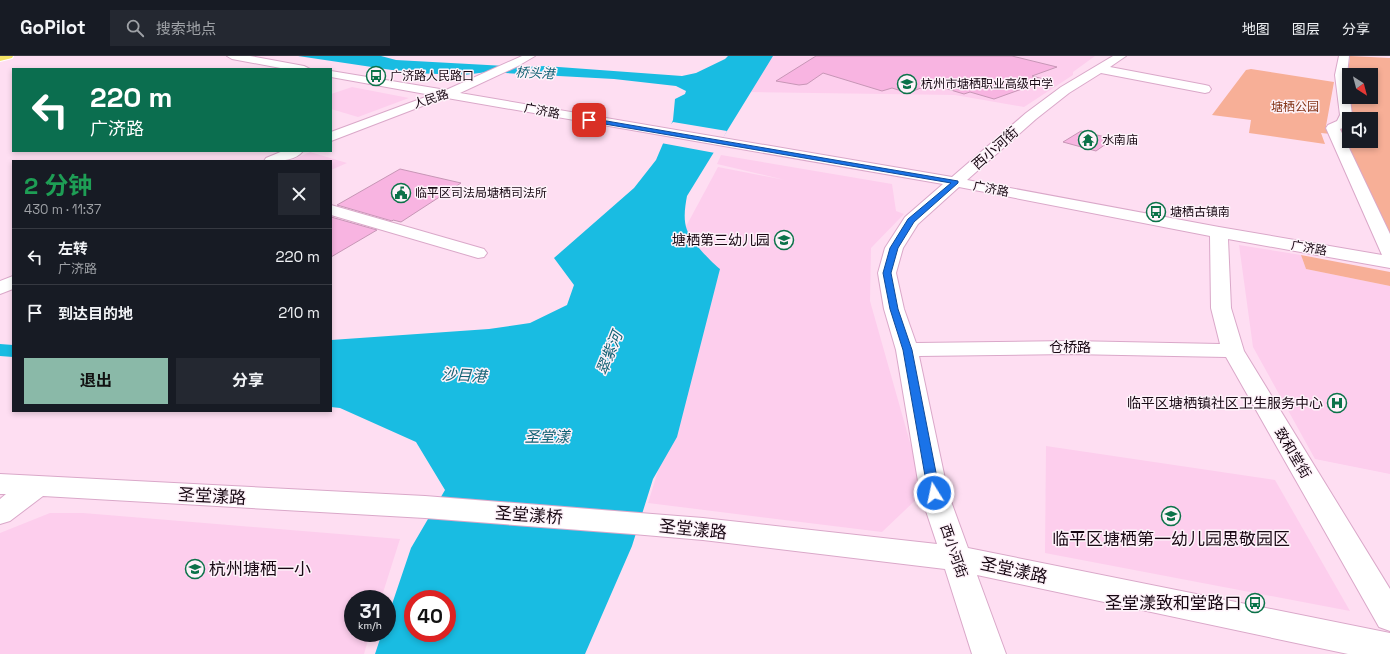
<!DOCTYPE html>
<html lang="zh">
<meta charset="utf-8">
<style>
body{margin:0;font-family:"Space Grotesk","Noto Sans SC",sans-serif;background:#242831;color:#f1f3f6;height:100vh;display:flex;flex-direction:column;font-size:15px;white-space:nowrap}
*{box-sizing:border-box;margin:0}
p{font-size:13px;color:#9ea1a6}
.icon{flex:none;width:22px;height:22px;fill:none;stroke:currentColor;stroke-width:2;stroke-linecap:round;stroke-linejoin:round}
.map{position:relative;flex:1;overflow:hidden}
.sheet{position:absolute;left:12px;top:104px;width:320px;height:252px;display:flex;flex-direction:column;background:#171b24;border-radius:0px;box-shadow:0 2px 6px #0003}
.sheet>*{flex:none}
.banner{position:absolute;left:12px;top:12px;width:320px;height:84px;border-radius:0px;box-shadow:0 2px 6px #0003;background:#0b6e4f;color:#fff;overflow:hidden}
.needle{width:26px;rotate:144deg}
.controls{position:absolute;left:1342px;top:12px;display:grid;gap:8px}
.controls a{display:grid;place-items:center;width:36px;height:36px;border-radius:0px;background:#171b24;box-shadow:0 2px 6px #0003;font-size:20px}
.speed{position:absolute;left:344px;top:534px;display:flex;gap:8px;font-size:20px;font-weight:700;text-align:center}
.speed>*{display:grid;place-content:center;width:52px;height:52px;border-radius:50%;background:#171b24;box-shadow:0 2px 6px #0003;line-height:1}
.speed small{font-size:10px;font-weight:400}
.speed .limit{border:6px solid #d22;background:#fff;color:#111}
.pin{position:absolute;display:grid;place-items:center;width:34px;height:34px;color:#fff;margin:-17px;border-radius:8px;box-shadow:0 2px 6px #0006}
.me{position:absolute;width:44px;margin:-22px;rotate:350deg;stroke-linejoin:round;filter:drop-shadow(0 0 3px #0008)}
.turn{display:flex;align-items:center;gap:14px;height:84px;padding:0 12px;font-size:18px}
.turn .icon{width:52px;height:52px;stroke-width:2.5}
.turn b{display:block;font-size:28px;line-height:34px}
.round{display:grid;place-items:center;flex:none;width:42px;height:42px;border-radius:0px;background:#242831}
.summary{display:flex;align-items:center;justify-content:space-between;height:68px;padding:0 12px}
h1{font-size:24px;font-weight:700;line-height:30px;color:#1e9e55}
.primary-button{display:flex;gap:8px;margin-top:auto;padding:8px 12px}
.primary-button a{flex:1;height:46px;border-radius:0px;background:#8ab9a8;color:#111;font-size:16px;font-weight:700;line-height:46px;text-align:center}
.primary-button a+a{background:#242831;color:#f1f3f6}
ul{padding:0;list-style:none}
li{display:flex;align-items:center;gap:12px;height:56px;padding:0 12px;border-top:1px solid #363941}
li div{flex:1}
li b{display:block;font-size:15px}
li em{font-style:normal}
header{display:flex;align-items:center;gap:24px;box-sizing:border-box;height:56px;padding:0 20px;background:#171b24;border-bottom:1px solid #363941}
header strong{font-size:19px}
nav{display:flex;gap:22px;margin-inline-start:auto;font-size:14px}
.search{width:280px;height:36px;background:#242831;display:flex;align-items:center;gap:10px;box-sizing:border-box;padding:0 14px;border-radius:0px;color:#9ea1a6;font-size:15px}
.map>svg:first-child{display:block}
.built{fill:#fdceed}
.green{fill:#f7af97;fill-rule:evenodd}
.water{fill:#19bce2;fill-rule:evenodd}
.pier{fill:#fedef2}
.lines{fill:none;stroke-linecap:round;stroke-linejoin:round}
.canal{fill:#19bce2;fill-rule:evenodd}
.building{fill:#f8b4e1;stroke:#c796b6}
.minor-casing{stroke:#daa8c9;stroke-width:2}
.major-casing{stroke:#fff;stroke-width:2}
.minor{fill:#fff;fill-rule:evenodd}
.major{fill:#f4e366;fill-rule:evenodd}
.route{fill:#1a73e8;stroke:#114b97}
.labels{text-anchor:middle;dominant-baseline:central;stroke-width:3;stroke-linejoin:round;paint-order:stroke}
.far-poi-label{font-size:12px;fill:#180813;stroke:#fdf2f9;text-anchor:start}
.far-street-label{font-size:12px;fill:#180813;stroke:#fdf2f9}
.far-park-label{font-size:12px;fill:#85361a;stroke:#fdf2f9}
.far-water-label{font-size:13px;font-style:italic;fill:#106073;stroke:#fdf2f9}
.street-label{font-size:14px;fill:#180813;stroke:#fdf2f9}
.poi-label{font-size:14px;fill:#180813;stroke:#fdf2f9;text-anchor:end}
.water-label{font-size:15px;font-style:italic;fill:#106073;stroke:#fdf2f9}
.near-street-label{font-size:17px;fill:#180813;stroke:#fdf2f9}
.near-poi-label{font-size:17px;fill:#180813;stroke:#fdf2f9}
</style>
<header>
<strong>GoPilot</strong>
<div class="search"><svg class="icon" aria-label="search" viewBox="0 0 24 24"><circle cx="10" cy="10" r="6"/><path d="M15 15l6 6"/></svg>搜索地点</div>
<nav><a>地图</a><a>图层</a><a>分享</a></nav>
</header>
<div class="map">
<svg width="1390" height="598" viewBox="0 0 1390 598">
<rect width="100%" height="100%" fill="#fedef2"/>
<g class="built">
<path d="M 772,0 L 1095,0 L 1073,16 L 1073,19 L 1024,51 L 955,39 L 750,36 Z"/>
<path d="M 352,31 L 409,42 L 358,61 L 331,53 L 331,38 Z"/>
<path d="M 310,96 L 347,107 L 331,114 L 331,105 L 290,105 Z"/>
<path d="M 721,99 L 892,128 L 896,155 L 904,158 L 871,192 L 870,245 L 924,436 L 882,476 L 648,447 L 719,218 L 711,211 L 683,176 L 718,111 L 785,124 L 717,108 Z"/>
<path d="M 1239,189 L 1301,199 L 1306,213 L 1390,230 L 1390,418 L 1315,403 L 1253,291 Z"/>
<path d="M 1046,390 L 1275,424 L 1350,555 L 1045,497 Z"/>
<path d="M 50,457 L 83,457 L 400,483 L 381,543 L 353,543 L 353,577 L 370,577 L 364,598 L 0,598 L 0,477 Z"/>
</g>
<g class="green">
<path d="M 1350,0 L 1390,2 L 1390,197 L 1341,75 ZM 1349,19 L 1371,19 L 1371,41 L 1349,41 ZM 1349,63 L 1371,63 L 1371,85 L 1349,85 Z"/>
<path d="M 1251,13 L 1334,26 L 1326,70 L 1331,78 L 1321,77 L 1325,88 L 1249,77 L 1251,64 L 1212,59 L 1246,14 Z"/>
<path d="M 1301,199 L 1390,216 L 1390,230 L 1306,213 Z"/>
</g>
<path class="water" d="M 298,0 L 381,0 L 396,4 L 526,11 L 545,10 L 682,20 L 696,17 L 725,3 L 728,0 L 773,0 L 687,140 C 685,151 683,163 687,174 C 691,185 711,206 720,213 L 677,381 L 653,423 L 632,490 L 585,598 L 375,598 L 382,577 L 387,577 L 387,563 L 411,492 L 445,434 L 416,386 L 340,352 L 331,351 L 331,284 L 489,273 L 530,267 L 567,249 L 574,229 L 554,202 L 634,132 L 656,104 L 673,64 L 675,43 L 685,38 L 686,35 L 676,30 L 614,23 L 487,16 L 464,19 L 412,17 ZM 413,543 L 447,543 L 447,577 L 413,577 Z"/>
<path class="pier" d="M 673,66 L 727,75 L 715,97 L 661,87 L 668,71 Z"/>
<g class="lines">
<path class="canal" d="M 0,288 L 13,289 L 13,301 L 0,300 Z"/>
</g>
<g class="building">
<path d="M 816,0 L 1012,0 L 1057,11 L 1032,20 L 1047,24 L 994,43 L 970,36 L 964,38 L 931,28 L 908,37 L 892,32 L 882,35 L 823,17 L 807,28 L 799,29 L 776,25 Z"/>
<path d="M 1081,75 L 1113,83 L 1096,95 L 1063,86 Z"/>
<path d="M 400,113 L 461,127 L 401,166 L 393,164 L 392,165 L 337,149 Z"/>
<path d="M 331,161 L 377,174 L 331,201 Z"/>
</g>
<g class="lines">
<defs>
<g id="minor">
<path d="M 227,0 L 250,0 L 304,10 L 310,13 L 286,13 L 232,3 Z"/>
<path d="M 522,0 L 535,0 L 518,10 L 460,37 L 952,121 L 1026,57 L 1061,31 L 1113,0 L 1126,0 L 1110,11 L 1205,29 L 1209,30 L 1211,33 L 1209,36 L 1205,37 L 1101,17 L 1069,37 L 1036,63 L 967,124 L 1219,171 L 1382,199 L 1326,72 L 1328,69 L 1337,65 L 1340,59 L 1335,19 L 1339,0 L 1349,0 L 1347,19 L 1352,59 L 1351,63 L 1349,63 L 1348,70 L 1340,73 L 1390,178 L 1390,212 L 1228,183 L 1231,252 L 1244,295 L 1390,533 L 1390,575 L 1379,571 L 1226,301 L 1070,298 L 919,300 L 948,437 L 968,492 L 1390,577 L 1390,598 L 1348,598 L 977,519 L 1006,598 L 972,598 L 945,513 L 703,484 L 633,478 L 425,462 L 43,440 L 10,465 L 0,468 L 0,443 L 6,438 L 0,438 L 0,418 L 425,440 L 703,462 L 937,488 L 920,437 L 896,294 L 884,253 L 878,217 L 885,192 L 905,161 L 943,128 L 447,42 L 425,49 L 331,85 L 331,76 L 431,39 L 331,21 L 331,15 L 446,34 ZM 959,131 L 1210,180 L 1211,252 L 1220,288 L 1070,285 L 916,287 L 904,253 L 896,217 L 903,192 L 918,168 Z"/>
<path d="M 283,95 L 303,95 C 295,106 276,105 264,105 L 266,102 Z"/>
<path d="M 331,149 L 484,193 L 487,197 L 484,201 L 478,202 L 331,159 Z"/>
<path d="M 13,220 L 13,233 L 0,238 L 0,225 Z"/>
</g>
<path id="major" d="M 0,0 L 13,0 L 12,2 L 0,5 Z"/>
</defs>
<use href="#minor" class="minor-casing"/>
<use href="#major" class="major-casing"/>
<use href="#minor" class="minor"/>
<use href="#major" class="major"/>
</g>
<path class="route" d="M 589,62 L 958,125 L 958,127 L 914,166 L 898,192 L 891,217 L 898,253 L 912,294 L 940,437 L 938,440 L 934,441 L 930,440 L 928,437 L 903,294 L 890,253 L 883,217 L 890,192 L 908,163 L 951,127 L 587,65 L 587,62 Z"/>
<defs>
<symbol id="bus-ring" viewBox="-11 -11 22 22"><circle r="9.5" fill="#fdf2f9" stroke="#0b7249" stroke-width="1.5"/><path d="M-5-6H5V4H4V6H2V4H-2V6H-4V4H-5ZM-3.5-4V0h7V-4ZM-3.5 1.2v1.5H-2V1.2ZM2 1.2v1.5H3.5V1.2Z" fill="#0b7249"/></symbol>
<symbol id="school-ring" viewBox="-11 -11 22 22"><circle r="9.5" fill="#fdf2f9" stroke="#0b7249" stroke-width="1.5"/><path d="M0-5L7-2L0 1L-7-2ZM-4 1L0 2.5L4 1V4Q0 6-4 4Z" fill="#0b7249"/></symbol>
<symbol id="temple-ring" viewBox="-11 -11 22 22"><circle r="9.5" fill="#fdf2f9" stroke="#0b7249" stroke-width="1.5"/><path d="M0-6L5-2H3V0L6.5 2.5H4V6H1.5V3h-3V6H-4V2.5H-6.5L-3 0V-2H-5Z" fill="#0b7249"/></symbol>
<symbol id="civic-ring" viewBox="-11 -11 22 22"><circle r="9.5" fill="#fdf2f9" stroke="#0b7249" stroke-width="1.5"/><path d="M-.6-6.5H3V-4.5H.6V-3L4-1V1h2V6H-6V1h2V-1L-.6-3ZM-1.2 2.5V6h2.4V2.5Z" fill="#0b7249"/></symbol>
<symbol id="hospital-ring" viewBox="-11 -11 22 22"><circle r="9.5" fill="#fdf2f9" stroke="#0b7249" stroke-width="1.5"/><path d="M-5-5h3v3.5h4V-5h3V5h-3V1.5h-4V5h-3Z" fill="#0b7249"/></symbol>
</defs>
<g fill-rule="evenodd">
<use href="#bus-ring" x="365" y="9" width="22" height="22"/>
<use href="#school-ring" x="896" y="17" width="22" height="22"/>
<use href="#temple-ring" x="1077" y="73" width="22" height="22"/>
<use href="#civic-ring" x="390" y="126" width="22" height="22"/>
<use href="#bus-ring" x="1145" y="145" width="22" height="22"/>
<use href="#school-ring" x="773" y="173" width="22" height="22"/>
<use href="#hospital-ring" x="1326" y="336" width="22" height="22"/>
<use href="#school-ring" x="1160" y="449" width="22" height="22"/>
<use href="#school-ring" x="184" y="502" width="22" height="22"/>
<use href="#bus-ring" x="1244" y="536" width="22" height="22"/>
</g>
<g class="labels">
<g class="far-poi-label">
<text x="390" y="20">广济路人民路口</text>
<text x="921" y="28">杭州市塘栖职业高级中学</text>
<text x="1102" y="84">水南庙</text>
<text x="415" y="137">临平区司法局塘栖司法所</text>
<text x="1170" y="156">塘栖古镇南</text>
</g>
<g class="far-street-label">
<text transform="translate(431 43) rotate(-18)">人民路</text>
<text transform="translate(542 55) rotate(11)">广济路</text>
<text transform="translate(991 133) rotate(11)">广济路</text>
<text transform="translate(1309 192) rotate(10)">广济路</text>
</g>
<g class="far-park-label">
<text x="1295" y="51">塘栖公园</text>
</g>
<g class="far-water-label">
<text transform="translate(535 17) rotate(3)">桥头港</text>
</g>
<g class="street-label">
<text transform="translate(995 92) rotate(-41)">西小河街</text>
<text x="1070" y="291">仓桥路</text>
<text transform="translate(1293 397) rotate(59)">致和堂街</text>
<text transform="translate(954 495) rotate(71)">西小河街</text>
</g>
<g class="poi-label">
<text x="770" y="184">塘栖第三幼儿园</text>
<text x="1323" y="347">临平区塘栖镇社区卫生服务中心</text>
</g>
<g class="water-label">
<text transform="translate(609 297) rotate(-68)">翠紫河</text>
<text transform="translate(464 319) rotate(3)">沙目港</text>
<text x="547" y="380">圣堂漾</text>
</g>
<g class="near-street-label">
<text transform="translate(212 440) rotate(3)">圣堂漾路</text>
<text transform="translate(529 459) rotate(4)">圣堂漾桥</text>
<text transform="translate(693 473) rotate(6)">圣堂漾路</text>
<text transform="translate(1014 514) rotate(12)">圣堂漾路</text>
</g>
<g class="near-poi-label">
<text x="1171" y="483">临平区塘栖第一幼儿园思敬园区</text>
<text x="209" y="513" text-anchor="start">杭州塘栖一小</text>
<text x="1241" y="547" text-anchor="end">圣堂漾致和堂路口</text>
</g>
</g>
</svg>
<div class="controls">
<a><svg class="needle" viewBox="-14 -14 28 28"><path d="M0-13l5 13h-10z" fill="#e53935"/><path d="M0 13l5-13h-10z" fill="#9ea1a6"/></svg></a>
<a><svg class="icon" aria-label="sound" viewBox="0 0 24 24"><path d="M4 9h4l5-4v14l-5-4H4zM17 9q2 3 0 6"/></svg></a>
</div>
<div class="speed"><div>31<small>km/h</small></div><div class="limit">40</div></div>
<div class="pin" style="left:589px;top:64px;background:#d93025"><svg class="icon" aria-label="arrive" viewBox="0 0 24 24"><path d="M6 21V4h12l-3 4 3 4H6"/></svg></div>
<svg class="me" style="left:934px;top:437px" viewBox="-20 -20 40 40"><circle r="17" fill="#1a73e8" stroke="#fff" stroke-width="3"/><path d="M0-11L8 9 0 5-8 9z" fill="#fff"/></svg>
<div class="banner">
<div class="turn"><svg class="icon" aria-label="left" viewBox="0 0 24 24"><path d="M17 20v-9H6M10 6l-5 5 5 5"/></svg><div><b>220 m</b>广济路</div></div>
</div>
<section class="sheet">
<div class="summary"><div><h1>2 分钟</h1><p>430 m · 11:37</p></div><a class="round"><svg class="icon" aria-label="close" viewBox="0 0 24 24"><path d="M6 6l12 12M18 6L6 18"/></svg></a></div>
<ul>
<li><svg class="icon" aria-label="left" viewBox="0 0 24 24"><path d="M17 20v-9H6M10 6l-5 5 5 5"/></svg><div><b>左转</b><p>广济路</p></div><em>220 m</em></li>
<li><svg class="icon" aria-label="arrive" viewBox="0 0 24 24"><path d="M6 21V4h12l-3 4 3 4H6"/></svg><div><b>到达目的地</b></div><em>210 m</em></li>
</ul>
<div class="primary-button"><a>退出</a><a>分享</a></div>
</section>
</div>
